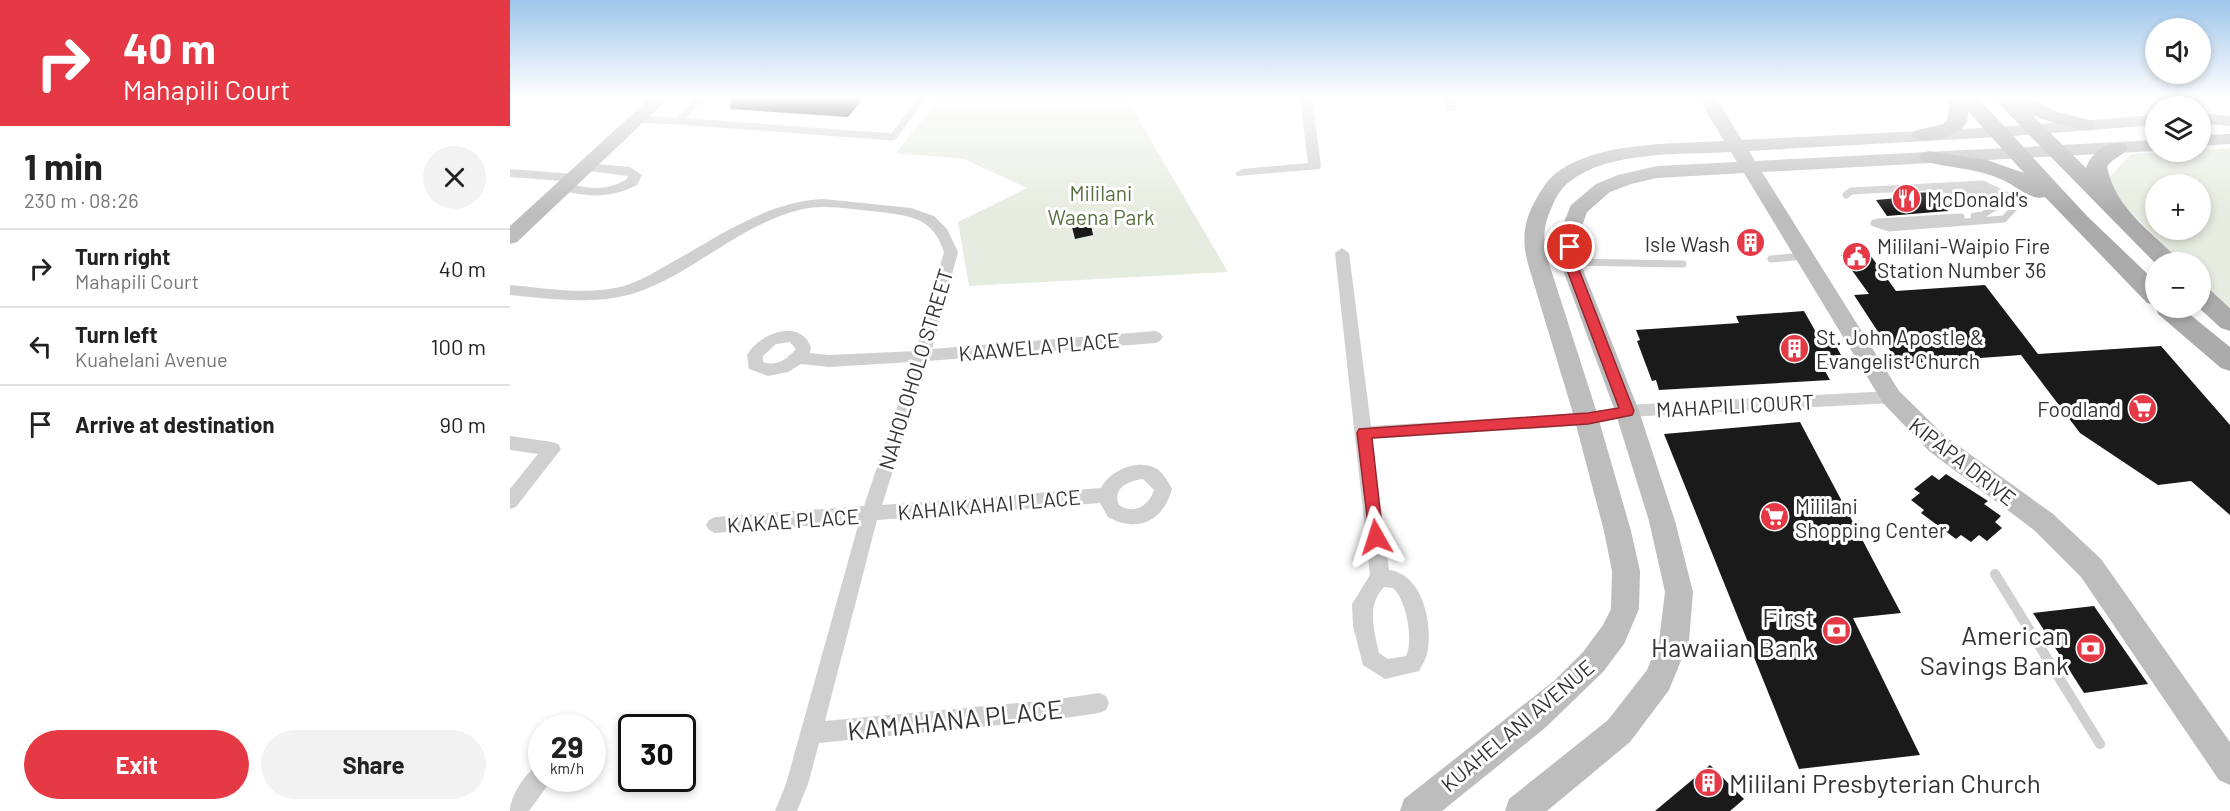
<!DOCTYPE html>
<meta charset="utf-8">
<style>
body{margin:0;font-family:Barlow,sans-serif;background:#f2f2f2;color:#222;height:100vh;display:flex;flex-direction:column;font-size:22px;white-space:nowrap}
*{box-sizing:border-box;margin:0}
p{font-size:20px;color:#767676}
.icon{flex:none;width:33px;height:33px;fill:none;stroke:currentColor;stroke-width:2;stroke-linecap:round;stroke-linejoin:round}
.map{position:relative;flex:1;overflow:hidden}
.panel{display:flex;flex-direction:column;background:#fff;width:510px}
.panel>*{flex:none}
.top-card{background:#e63946;color:#fff;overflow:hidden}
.controls{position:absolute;left:1635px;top:18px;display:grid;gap:12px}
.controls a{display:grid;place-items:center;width:66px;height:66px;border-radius:50%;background:#fff;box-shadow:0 3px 9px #0003;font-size:30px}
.speed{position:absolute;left:18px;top:714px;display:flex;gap:12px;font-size:30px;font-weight:700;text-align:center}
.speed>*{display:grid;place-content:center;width:78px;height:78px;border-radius:50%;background:#fff;box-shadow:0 3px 9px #0003;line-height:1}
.speed small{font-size:15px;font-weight:400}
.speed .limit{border:3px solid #111;border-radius:9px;background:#fff;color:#111}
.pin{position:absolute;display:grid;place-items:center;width:51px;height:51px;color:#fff;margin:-26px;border:3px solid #fff;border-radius:50%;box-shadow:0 2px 6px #0007}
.me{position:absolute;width:66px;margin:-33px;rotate:354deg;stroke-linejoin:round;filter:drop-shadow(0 0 4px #0008)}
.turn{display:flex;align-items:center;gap:21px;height:126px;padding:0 24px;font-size:27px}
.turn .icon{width:78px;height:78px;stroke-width:2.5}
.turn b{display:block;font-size:42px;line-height:51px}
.round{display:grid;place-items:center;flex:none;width:63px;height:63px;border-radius:32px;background:#f2f2f2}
.summary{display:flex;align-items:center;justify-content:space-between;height:102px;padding:0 24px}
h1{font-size:36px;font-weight:700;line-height:45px}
.cta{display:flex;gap:12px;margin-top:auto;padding:12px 24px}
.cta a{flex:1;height:69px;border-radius:36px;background:#e63946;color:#fff;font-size:24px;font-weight:700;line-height:69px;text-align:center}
.cta a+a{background:#f2f2f2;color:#222}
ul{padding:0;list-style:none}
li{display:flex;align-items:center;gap:18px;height:78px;padding:0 24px;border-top:2px solid #e0e0e0}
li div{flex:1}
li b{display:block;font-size:22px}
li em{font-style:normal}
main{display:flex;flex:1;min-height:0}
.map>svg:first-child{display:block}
.green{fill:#e6ecdf;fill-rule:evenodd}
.building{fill:#1a1a1a}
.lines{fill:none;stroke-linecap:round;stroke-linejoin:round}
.lane-far1{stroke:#d0d0d0;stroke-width:7}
.lane{stroke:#d0d0d0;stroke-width:10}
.street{fill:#d0d0d0;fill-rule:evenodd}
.secondary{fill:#bdbdbd;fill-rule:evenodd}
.primary{fill:#ababab;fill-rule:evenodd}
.route{fill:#e63946;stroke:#96252e;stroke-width:1.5}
.labels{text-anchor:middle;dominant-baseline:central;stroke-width:6;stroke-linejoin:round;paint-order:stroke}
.park-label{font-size:21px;fill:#56703f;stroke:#fff}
.poi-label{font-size:21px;fill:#333;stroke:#fff;text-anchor:start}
.street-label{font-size:21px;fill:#333;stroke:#fff}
.near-poi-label{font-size:26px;fill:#333;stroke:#fff;text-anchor:end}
.near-street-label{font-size:26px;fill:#333;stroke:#fff}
</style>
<main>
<section class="panel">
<div class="top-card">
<div class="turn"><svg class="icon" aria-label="right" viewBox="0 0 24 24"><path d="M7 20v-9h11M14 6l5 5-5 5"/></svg><div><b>40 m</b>Mahapili Court</div></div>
</div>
<div class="summary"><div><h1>1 min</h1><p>230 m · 08:26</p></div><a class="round"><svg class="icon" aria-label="close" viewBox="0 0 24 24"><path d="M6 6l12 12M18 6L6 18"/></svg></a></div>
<ul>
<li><svg class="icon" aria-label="right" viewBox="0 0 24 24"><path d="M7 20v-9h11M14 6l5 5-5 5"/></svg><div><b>Turn right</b><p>Mahapili Court</p></div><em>40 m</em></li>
<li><svg class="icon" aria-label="left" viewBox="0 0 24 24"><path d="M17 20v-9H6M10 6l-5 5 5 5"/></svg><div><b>Turn left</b><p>Kuahelani Avenue</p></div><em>100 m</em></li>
<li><svg class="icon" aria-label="arrive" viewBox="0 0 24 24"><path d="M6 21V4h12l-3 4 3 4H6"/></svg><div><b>Arrive at destination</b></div><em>90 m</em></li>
</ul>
<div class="cta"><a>Exit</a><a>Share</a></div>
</section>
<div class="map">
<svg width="1720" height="811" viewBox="0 0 1720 811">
<rect width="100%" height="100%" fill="#fff"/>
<g class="green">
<path d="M 430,98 L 616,98 L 718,272 L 459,286 L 448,222 L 517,188 L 454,159 L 386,153 Z"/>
<path d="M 1720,148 L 1720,307 L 1691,283 L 1690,262 L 1670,262 L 1593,184 L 1621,154 ZM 1646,184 L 1690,184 L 1690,230 L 1646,230 Z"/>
</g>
<g class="building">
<path d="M 221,98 L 354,98 L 338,117 L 220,109 Z"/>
<path d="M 1423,192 L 1438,211 L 1377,216 L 1366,200 L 1388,198 L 1385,194 Z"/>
<path d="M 570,214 L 579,215 L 583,235 L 565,239 L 560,219 Z"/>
<path d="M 1358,252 L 1386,291 L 1475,285 L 1528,354 L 1651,346 L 1720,425 L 1720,515 L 1681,481 L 1648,485 L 1570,433 L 1511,355 L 1389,364 L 1344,295 L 1359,294 L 1331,255 Z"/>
<path d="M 1294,311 L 1307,334 L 1319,333 L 1331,355 L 1317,356 L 1325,370 L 1315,371 L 1320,380 L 1149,390 L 1146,380 L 1142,381 L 1127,341 L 1130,340 L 1126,330 L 1229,323 L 1226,316 Z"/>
<path d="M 1290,422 L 1391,613 L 1343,618 L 1410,755 L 1289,769 L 1154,434 Z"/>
<path d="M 1436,474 L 1478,501 L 1474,504 L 1491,516 L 1485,522 L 1492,528 L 1477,541 L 1469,535 L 1461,542 L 1451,535 L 1446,539 L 1411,513 L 1414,510 L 1401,500 L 1410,493 L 1404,489 L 1422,475 L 1429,480 Z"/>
<path d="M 1584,606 L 1638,684 L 1574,693 L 1523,613 Z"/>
<path d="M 1200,765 L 1234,799 L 1220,811 L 1145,811 Z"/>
</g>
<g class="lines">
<g class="lane-far1">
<path d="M 128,119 L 168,121 L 191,98"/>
<path d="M 168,121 L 383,137 L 412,98"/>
<path d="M 1435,190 L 1459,195 L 1481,209 L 1473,215 L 1464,216"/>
<path d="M 1455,191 L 1473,191 L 1487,196 L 1491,204 L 1481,209"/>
<path d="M 1336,195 L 1341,191 L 1472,184 L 1496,195 L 1503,209 L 1494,219 L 1379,228 L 1364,223"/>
<path d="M 1368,222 L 1451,217"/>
<path d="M 1261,259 L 1294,256"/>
<path d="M 1061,262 L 1173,264"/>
</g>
<path class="lane" d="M 1485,574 L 1590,744"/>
<g class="street">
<path d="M 790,98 L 802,98 L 811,166 L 810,169 L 727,176 L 725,173 L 732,169 L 798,163 Z"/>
<path d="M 933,98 L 945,98 L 947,108 L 945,111 L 937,111 Z"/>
<path d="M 76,163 L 120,167 L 132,175 L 127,185 C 100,199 78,197 50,190 L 48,187 L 50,184 C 57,182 63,185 69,186 C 87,190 101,188 116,180 L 118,176 L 71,170 L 70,167 L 71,164 Z"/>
<path d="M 0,169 L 65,174 L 72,178 L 65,182 L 0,177 Z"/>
<path d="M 314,199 L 401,208 L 424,216 L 437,229 L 448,252 L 422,349 L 645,331 L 650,333 L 653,337 L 650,341 L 645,343 L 418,361 L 372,505 L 591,488 C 600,470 629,458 647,469 C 653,473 659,483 662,489 C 653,522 627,533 598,517 L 590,503 L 367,520 L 315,721 L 541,700 L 589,693 L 596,696 L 599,703 L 596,710 L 589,713 L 541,720 L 309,743 L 298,784 L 287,811 L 265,811 L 276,784 L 349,522 L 205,533 L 199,530 L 196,525 L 199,520 L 205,517 L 354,506 L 402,362 L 319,367 L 291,364 L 278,372 L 258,376 L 239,369 L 237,355 C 249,334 289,317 301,347 L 300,353 L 319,355 L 406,351 L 434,252 C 423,218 402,216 370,212 C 345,210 318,204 293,209 C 230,223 183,275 122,294 C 82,305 41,299 0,295 L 0,285 C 37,288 77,296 114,286 C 130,281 145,272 159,264 C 208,237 258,201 314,199 ZM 280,342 L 286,349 C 277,359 267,367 253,362 L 253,356 L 266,344 ZM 633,479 L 644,490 C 639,506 624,515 609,505 C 602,488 618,481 633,479 Z"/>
<path d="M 832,248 L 839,253 L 861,426 L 1078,413 L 1117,405 L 1381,391 L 1387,393 L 1389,397 L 1387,401 L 1381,403 L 1117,417 L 1078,425 L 862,439 L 879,570 C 912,574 922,621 918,649 C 917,657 913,664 909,671 L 875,679 L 853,665 L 843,626 L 842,604 L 860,575 L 825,253 ZM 874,587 L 883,588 C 896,599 904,640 896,656 L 878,659 L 869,653 C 864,629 856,606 874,587 Z"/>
<path d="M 0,436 L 42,442 L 48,444 L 51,449 L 6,507 L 0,509 L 0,489 L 28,454 L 0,450 Z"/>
<path d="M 32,763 L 32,778 L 41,778 L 40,782 L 19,811 L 0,811 C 0,796 17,769 32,763 Z"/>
</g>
<g class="secondary">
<path d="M 140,98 L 159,98 L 7,242 L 0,244 L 0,226 Z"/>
<path d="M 1188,98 L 1206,98 L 1232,140 L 1488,127 L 1646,115 L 1646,125 L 1488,137 L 1239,151 L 1245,161 L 1646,140 L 1646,151 L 1252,172 L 1389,391 L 1436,437 L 1543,514 L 1591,559 L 1720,742 L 1720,785 L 1709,780 L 1571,577 L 1524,530 L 1419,451 L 1373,403 L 1234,173 L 1147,178 L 1121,184 L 1100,192 L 1077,212 L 1070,232 L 1070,262 L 1129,411 L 1165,521 L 1183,592 L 1179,641 L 1159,690 L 1120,742 L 1037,811 L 995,811 L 999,799 L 1098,720 L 1137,670 L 1149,641 L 1155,592 L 1139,521 L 1105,411 L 1050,262 L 1050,232 L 1061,205 L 1086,184 L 1108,175 L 1147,166 L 1227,162 L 1221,152 C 1172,155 1099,150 1059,182 C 1050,189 1045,199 1041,209 C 1034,224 1033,237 1036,254 L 1086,410 L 1121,531 L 1130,571 L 1129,609 L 1114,644 L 1093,672 L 1035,728 L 932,811 L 890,811 L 894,799 L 1045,680 L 1073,652 L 1093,625 L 1101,609 L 1102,571 L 1094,531 L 1062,410 L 1018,264 C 1012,241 1013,224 1024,203 C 1030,192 1036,181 1046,173 C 1088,141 1164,144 1214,141 Z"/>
<path d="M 1690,113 L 1720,116 L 1720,126 L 1690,123 Z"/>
<path d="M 1720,134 L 1720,144 L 1690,146 L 1690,135 Z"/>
</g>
<g class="primary">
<path d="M 1434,98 L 1468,98 L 1577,216 L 1646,282 L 1646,305 L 1637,303 L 1535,197 C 1521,201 1506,186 1493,180 C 1467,168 1439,168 1412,161 L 1409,157 L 1412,153 L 1419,151 L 1477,160 L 1514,173 L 1458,111 C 1458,116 1458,121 1455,125 C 1446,137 1417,143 1404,139 L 1401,135 L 1404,131 L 1433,124 L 1437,120 L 1439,106 Z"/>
<path d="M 1483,98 L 1519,98 L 1545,111 L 1583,121 L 1586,125 L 1583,129 L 1576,131 L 1531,119 L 1521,114 L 1576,168 C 1581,153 1598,139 1615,144 L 1618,148 C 1612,157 1602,158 1597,167 C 1606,208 1636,227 1665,256 L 1668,262 L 1646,262 L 1646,264 Z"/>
<path d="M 1690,287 L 1699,289 L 1720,308 L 1720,331 L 1711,328 L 1689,308 L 1690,308 Z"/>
<path d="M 1646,307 L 1672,308 L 1720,347 L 1720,371 L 1711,368 L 1648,314 Z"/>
</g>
</g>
<linearGradient id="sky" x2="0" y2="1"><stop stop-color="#9ec6ea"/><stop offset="0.46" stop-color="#fff"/><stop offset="1" stop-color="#fff" stop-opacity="0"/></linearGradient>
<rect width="1720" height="212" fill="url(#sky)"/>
<path class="route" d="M 1060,243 L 1066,247 L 1066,262 L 1124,411 L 1122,415 L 1078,424 L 862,438 L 873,537 L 871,541 L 866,543 L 860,541 L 847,433 L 849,429 L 1078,413 L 1109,408 L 1054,262 L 1054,247 Z"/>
<defs>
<symbol id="restaurant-disc" viewBox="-11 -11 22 22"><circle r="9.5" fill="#e63946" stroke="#fff"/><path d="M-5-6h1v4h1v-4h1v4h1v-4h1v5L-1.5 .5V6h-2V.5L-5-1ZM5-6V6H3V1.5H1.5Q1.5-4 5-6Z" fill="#fff"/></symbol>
<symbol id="building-disc" viewBox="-11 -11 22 22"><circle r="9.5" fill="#e63946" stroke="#fff"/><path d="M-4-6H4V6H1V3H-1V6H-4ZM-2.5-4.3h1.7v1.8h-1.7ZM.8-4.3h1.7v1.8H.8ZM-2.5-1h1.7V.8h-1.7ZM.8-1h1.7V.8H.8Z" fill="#fff"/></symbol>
<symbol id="civic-disc" viewBox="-11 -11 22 22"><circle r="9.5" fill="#e63946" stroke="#fff"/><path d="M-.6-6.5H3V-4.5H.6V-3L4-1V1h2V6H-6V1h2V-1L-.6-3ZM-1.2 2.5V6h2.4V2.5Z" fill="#fff"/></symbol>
<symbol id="supermarket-disc" viewBox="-11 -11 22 22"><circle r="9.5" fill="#e63946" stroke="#fff"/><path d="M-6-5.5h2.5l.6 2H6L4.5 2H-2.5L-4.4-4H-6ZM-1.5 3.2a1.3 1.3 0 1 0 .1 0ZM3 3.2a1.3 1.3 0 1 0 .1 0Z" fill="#fff"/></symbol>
<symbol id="bank-disc" viewBox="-11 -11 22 22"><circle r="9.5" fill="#e63946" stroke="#fff"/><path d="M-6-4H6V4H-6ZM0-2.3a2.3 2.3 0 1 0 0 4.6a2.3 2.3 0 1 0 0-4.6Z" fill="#fff"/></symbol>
</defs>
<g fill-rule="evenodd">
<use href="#restaurant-disc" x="1380" y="182" width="33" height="33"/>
<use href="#building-disc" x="1224" y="226" width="33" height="33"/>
<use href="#civic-disc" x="1330" y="240" width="33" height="33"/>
<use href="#building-disc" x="1268" y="332" width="33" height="33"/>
<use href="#supermarket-disc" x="1616" y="392" width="33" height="33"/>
<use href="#supermarket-disc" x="1248" y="500" width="33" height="33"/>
<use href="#bank-disc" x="1310" y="614" width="33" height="33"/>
<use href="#bank-disc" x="1564" y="632" width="33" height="33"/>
<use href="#building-disc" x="1182" y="766" width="33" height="33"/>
</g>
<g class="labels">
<g class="park-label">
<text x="591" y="192">Mililani<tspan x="591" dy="24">Waena Park</tspan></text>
</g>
<g class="poi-label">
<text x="1417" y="198">McDonald's</text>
<text x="1220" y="243" text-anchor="end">Isle Wash</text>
<text x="1367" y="245">Mililani-Waipio Fire<tspan x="1367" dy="24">Station Number 36</tspan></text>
<text x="1306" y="336">St. John Apostle &amp;<tspan x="1306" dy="24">Evangelist Church</tspan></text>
<text x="1611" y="408" text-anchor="end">Foodland</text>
<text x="1285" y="505">Mililani<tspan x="1285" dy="24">Shopping Center</tspan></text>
</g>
<g class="street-label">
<text transform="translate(529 346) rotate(-5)">KAAWELA PLACE</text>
<text transform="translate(405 369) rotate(-73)">NAHOLOHOLO STREET</text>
<text transform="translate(1225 405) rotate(-3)">MAHAPILI COURT</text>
<text transform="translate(1453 461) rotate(38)">KIPAPA DRIVE</text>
<text transform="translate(479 504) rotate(-5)">KAHAIKAHAI PLACE</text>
<text transform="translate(283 520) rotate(-4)">KAKAE PLACE</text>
<text transform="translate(1007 725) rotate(-40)">KUAHELANI AVENUE</text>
</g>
<g class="near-poi-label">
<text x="1305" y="616">First<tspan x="1305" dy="30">Hawaiian Bank</tspan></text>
<text x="1559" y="634">American<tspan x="1559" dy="30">Savings Bank</tspan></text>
<text x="1219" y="782" text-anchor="start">Mililani Presbyterian Church</text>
</g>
<g class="near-street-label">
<text transform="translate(445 719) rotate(-6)">KAMAHANA PLACE</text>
</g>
</g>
</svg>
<div class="controls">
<a><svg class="icon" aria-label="sound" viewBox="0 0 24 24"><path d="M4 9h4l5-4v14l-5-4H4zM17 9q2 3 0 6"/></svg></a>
<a><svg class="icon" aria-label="layers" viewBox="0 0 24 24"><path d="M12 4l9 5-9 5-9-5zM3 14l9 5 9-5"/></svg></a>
<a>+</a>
<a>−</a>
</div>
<div class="speed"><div>29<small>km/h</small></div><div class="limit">30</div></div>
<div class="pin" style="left:1060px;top:247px;background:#d93025"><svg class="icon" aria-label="arrive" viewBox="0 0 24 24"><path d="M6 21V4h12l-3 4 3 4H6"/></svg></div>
<svg class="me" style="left:866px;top:537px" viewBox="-20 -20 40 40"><path d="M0-17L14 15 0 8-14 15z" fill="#e63946" stroke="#fff" stroke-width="4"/></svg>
</div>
</main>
